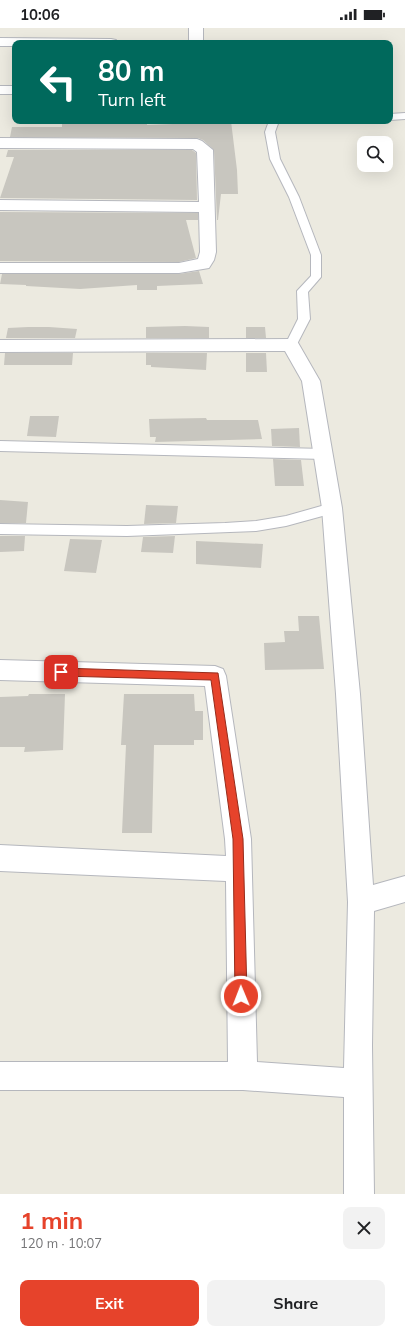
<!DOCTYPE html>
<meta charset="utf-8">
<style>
body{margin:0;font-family:Mulish,sans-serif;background:#f2f2f2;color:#202124;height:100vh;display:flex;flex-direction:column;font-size:15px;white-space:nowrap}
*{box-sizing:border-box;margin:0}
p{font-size:13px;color:#757577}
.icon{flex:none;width:22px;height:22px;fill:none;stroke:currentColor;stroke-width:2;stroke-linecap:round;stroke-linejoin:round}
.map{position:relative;height:1166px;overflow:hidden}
.side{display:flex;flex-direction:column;background:#fff;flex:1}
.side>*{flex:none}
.guide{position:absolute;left:12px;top:12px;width:381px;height:84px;border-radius:8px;box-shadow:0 4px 16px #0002;background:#00695c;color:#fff;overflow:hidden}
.fabs{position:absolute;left:357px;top:108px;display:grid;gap:8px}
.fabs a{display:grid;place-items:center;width:36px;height:36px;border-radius:8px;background:#fff;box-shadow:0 4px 16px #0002;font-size:20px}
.pin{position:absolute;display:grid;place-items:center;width:34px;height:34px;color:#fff;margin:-17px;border-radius:8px;box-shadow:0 2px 6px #0006}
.me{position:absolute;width:44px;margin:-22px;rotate:359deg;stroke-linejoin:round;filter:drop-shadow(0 0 3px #0008)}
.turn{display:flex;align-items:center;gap:14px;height:84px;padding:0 20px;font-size:18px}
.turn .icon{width:52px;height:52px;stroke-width:2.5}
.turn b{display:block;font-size:28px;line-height:34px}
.round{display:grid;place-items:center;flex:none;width:42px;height:42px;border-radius:8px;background:#f2f2f2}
.headline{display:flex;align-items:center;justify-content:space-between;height:68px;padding:0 20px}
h1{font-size:24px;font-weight:700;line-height:30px;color:#e6432b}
.action{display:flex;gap:8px;margin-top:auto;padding:8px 20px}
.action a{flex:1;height:46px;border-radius:8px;background:#e6432b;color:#fff;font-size:16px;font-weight:700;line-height:46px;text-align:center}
.action a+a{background:#f2f2f2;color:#202124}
.status{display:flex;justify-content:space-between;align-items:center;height:28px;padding:0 20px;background:#fff;direction:ltr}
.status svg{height:11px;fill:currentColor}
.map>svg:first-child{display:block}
.building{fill:#c8c6bf}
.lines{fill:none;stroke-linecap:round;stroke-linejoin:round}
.service-casing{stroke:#b5b7bd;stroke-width:2}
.minor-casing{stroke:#b5b7bd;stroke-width:2}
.service{fill:#fff;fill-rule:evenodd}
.minor{fill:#fff;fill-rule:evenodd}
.route{fill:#e6432b;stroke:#962c1c}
</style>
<div class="status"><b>10:06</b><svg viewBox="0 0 49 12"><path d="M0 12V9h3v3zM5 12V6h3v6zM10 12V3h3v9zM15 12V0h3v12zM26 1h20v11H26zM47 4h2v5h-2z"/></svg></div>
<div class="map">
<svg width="405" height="1166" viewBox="0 0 405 1166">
<rect width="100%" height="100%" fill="#eceae0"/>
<g class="building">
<path d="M 92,93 L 147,93 L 147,97 L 198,95 L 198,93 L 231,93 L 237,142 L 238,166 L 221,166 L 218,192 L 217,192 L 214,122 L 203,112 L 198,110 L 10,109 L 12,99 L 62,99 L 62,95 L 92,95 Z"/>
<path d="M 8,122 L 192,122 L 196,125 L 197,172 L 0,170 L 14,129 L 6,129 Z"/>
<path d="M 0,184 L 198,185 L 198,192 L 186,192 L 196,230 L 179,234 L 0,233 Z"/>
<path d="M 199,243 L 203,256 L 157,258 L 157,262 L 137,262 L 137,257 L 80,261 L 26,258 L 26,257 L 0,256 L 2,246 L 179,246 Z"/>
<path d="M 185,298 L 209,299 L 209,310 L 146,310 L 146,299 Z"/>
<path d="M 28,299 L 49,299 L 77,301 L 75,310 L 6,310 L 8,300 Z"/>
<path d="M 246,299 L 265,299 L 266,310 L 246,310 Z"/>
<path d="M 5,325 L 73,325 L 72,337 L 4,337 Z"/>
<path d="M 146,325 L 207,325 L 206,342 L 151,339 L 151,337 L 146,337 Z"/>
<path d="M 246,325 L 266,325 L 267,344 L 246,344 Z"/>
<path d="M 30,388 L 59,388 L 56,409 L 27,408 Z"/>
<path d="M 206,390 L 207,392 L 258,392 L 262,411 L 155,414 L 156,409 L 150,409 L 149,391 Z"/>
<path d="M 299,400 L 300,419 L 272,418 L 271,401 Z"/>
<path d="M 273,431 L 301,432 L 304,458 L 275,458 Z"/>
<path d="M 0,472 L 28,474 L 26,495 L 0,495 Z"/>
<path d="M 146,477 L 178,478 L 176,495 L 144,496 Z"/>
<path d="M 0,508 L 25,508 L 24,523 L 0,524 Z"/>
<path d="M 175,508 L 173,525 L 141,524 L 143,509 Z"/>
<path d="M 70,511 L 102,512 L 96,545 L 64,543 Z"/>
<path d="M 196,513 L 263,516 L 261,540 L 196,536 Z"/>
<path d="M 298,588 L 319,588 L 324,641 L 265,642 L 264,615 L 285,614 L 284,603 L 299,603 Z"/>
<path d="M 29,666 L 65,666 L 63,722 L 24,724 L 25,719 L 0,719 L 0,669 L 28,668 Z"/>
<path d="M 124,666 L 194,666 L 195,683 L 203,683 L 203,712 L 194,712 L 194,717 L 154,717 L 152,805 L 122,805 L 126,717 L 121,717 Z"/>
</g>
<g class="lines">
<defs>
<g id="service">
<path d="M 405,85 L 405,91 L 390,92 L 390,86 Z"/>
<path d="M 269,93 L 279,93 L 275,104 L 280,131 L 299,169 L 321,227 L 321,249 L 308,264 L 310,291 L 295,320 L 287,320 L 285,317 L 298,291 L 297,263 L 311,248 L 311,227 L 289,169 L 270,131 L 265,104 Z"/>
<path d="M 0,413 L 324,421 L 328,423 L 330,426 L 328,429 L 324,431 L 0,423 Z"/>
<path d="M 332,475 L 337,476 L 339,480 L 337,484 L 286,498 L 256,503 L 127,508 L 0,506 L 0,496 L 127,498 L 225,495 L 256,493 L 286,488 Z"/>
</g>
<g id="minor">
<rect x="189" y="0" width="14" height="15"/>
<path d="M 0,10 L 111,11 L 116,12 L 118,15 L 15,15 L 15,18 L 0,18 Z"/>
<rect x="0" y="58" width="15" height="8"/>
<path d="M 0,110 L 197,111 L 202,113 L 213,122 L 216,224 L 214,232 L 209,240 L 179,245 L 0,245 L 0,235 L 179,235 L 198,231 L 200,224 L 199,184 L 0,182 L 0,172 L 199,174 L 197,124 L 193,121 L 0,120 Z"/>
<path d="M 291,311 L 297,313 L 320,353 L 342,480 L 360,666 L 373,857 L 405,848 L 405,874 L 374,883 L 372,1018 L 374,1166 L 344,1166 L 344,1069 L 243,1062 L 0,1062 L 0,1034 L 228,1034 L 226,853 L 0,843 L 0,817 L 226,828 L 225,811 L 205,658 L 0,652 L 0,632 L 215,638 L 223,641 L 226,648 L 251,811 L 257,1034 L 344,1040 L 348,874 L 336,666 L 322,480 L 302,353 L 285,323 L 0,324 L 0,312 Z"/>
</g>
</defs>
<use href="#service" class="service-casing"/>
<use href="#minor" class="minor-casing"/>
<use href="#service" class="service"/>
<use href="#minor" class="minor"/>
</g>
<path class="route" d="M 61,640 L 218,645 L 243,811 L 247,968 L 245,973 L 241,974 L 237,973 L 235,968 L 233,811 L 211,652 L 61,648 L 58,647 L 57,644 L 58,641 Z"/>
</svg>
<div class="fabs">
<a><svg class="icon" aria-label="search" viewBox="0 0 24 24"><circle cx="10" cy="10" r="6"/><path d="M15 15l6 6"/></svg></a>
</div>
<div class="pin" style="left:61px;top:644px;background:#d93025"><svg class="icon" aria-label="arrive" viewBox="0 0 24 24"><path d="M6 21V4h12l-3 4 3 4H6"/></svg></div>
<svg class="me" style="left:241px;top:968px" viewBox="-20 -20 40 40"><circle r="17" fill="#e6432b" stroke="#fff" stroke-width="3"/><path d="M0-11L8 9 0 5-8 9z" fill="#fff"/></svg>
<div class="guide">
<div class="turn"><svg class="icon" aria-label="left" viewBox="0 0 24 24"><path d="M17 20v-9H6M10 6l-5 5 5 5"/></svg><div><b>80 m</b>Turn left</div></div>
</div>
</div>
<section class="side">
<div class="headline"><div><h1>1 min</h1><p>120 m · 10:07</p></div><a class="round"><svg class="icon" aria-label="close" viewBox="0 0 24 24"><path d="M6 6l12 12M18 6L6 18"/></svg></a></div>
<div class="action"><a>Exit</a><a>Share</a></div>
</section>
